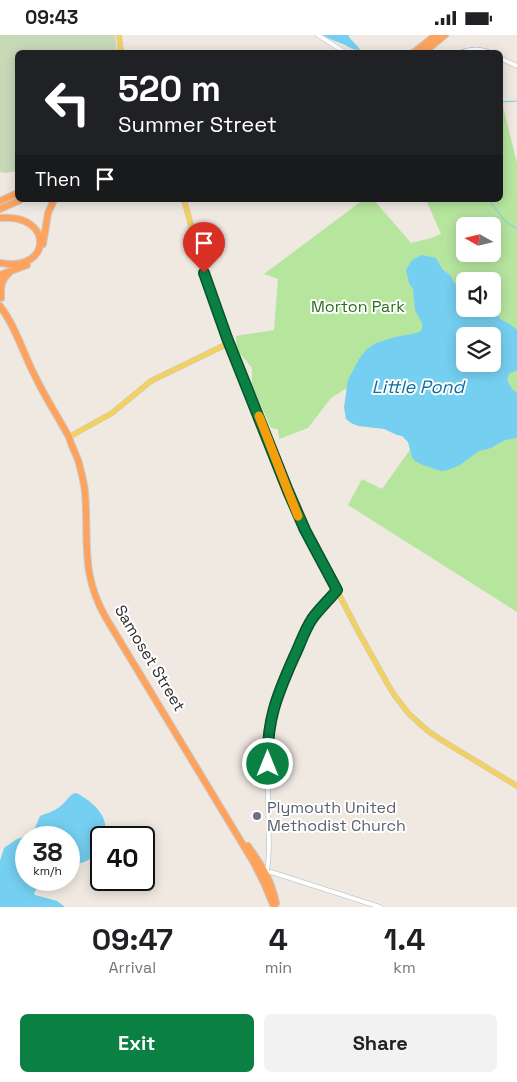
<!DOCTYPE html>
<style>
body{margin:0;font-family:"Space Grotesk",sans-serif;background:#f2f2f2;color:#202124;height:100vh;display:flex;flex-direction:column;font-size:19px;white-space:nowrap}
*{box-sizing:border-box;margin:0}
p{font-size:16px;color:#757577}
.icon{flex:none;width:28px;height:28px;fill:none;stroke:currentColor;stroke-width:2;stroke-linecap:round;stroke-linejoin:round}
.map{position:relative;height:872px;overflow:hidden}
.drawer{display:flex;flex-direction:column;background:#fff;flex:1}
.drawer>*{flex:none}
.hud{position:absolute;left:15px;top:15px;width:488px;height:152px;border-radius:8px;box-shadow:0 2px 12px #0003;background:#202124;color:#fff;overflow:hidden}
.needle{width:32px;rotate:278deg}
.tools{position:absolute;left:456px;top:182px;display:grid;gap:10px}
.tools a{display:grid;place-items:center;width:45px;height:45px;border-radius:8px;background:#fff;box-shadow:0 2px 12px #0003;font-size:25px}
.speed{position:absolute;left:15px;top:791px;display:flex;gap:10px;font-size:25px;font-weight:700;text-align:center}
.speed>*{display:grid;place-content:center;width:65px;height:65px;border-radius:50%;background:#fff;box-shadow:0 2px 12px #0003;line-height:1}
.speed small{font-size:12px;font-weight:400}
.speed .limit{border:2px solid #111;border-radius:8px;background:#fff;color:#111}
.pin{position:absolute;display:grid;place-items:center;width:42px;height:42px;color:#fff;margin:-51px -21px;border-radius:50% 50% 50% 0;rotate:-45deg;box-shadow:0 0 5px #0007}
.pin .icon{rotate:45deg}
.me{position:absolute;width:55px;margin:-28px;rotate:0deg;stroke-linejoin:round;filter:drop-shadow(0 0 4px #0008)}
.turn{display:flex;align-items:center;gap:18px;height:105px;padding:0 20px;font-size:22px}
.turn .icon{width:65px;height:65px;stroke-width:2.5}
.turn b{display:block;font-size:35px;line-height:42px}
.then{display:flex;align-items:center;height:48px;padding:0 20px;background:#0003;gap:10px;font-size:19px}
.eta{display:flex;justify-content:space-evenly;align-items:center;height:85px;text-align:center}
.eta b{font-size:30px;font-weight:700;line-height:35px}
.button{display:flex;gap:10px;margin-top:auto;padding:10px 20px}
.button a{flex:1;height:58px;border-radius:8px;background:#0b8043;color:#fff;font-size:20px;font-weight:700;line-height:58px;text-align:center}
.button a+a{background:#f2f2f2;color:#202124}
.status{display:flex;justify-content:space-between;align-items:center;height:35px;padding:0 25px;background:#fff;direction:ltr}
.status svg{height:14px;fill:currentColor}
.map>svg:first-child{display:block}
.green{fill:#b6e59e;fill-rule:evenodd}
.cemetery{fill:#c8d9b8}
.water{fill:#75cff0;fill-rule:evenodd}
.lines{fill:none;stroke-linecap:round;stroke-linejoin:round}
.stream{stroke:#75cff0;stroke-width:1}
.minor-casing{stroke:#b4b7c1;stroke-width:5}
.major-casing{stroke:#c9c9c9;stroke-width:6}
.highway-casing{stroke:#c9c9c9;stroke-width:8}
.minor{stroke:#fff;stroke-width:4}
.major{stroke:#f2d163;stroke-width:5}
.highway{stroke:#ffa35c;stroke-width:6}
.route-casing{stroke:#07532c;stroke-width:12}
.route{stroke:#0b8043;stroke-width:9}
.slow{stroke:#f59e0b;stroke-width:9}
.worship-dot{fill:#6b7280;stroke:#fff;stroke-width:2}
.labels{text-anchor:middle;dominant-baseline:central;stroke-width:4;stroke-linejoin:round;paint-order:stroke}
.park-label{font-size:16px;fill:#2c6e1b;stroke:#fff}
.street-label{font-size:16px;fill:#2e2e2e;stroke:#fff}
.worship-label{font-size:16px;fill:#5b616d;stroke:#fff;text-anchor:start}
.water-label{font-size:18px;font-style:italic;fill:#0d6fa3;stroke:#fff}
</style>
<div class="status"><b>09:43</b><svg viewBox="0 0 49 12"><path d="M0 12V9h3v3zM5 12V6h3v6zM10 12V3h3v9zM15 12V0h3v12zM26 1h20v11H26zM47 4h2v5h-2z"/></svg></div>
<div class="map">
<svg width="517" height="872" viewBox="0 0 517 872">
<rect width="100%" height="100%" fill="#efe9e1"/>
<path class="green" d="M 500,59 L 517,128 L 517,577 L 348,470 L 362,444 L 382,454 L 414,409 L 347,353 L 331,363 L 308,393 L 279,404 L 278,394 L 271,393 L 252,350 L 252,333 L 237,315 L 236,301 L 274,295 L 278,244 L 264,239 L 363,165 L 374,165 L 411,208 L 431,203 L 441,199 L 426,165 L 500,165 ZM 465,191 L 492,191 L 492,219 L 465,219 ZM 465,246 L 492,246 L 492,274 L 465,274 ZM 465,301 L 492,301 L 492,329 L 465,329 Z"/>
<path class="cemetery" d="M 0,0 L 115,0 L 117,17 L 18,18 L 17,136 L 5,138 L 0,137 Z"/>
<g class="water">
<path d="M 323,0 L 348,0 C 351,6 358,10 360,15 C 353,15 349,12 343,9 C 336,6 330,5 323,0 Z"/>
<path d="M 422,220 L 436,223 L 443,235 L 450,240 L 457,252 L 460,266 L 465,269 L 465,274 L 490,274 L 503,286 L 510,289 L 517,295 L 517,335 L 509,339 L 507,345 L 512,354 L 517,358 L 517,403 L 505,405 L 491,413 L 479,416 L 460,430 L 448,435 L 441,436 L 423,430 L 415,426 L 412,422 L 408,407 L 402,401 L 397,400 L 384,394 L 358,391 L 351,388 L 346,384 L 344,372 L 348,345 L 359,324 L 367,314 L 376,308 L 395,302 L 417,298 L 422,295 L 422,288 L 415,275 L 413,254 L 409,248 L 406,235 L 412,225 ZM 492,301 L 492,329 L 465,329 L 465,301 Z"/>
<path d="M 76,758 C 93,766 111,783 104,802 L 101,802 C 101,814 95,823 84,827 C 78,829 74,829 69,833 L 69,802 L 26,802 L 26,845 L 47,845 L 38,852 L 34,858 L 35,860 L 57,866 L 65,872 L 0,872 L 0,826 L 4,813 L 17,804 L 24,802 L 31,797 L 35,793 L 40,781 C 48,778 57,775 63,769 C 68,764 69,760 76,758 Z"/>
</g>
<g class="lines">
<g class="stream">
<path d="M 500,67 L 517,66"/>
<path d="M 489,165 L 505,186 L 517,194"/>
</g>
<defs>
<g id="minor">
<path d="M 318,0 L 346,18"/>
<path d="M 460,18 C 471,13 480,13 491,18"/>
<path d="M 500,23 L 517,31"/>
<path d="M 265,838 L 271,837 L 380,872"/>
<path d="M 266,840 L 268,829 L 269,813 L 267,711 L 270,689 L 273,673 L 279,656 L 306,594 L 318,577 L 337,555"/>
</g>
<g id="major">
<path d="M 119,0 L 121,18"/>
<path d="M 184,165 L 208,250 L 288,457 L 305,494 L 357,594 L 387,648 L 395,661 L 409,679 L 428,696 L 443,706 L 517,751"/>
<path d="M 69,402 L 112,378 L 151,346 L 229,308"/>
</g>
<g id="highway">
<path d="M 413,18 L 436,0"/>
<path d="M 423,18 L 445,0"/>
<path d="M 0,166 L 18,158"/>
<path d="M 0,174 L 20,165"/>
<path d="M 0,183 C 54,178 53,238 0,228"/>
<path d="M 43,209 L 48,178 L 54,165"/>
<path d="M 0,240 L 27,230"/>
<path d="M 1,263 C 1,253 0,246 9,238"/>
<path d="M 0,271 C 16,292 23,318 35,341 C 45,362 58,382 69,402 C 71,410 75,417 78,425 C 81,436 84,446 85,457 C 89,505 80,538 106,583 L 254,828 L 265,850 L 274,872"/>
<path d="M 248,811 C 262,831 271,844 276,868"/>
</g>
</defs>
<use href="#minor" class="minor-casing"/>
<use href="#major" class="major-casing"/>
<use href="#highway" class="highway-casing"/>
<use href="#minor" class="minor"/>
<use href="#major" class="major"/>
<use href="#highway" class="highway"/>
</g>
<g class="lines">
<defs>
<path id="route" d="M 204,238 L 227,303 L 288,456 L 305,495 L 337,555 C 329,565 319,574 312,584 C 304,596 300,610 294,622 C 277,660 266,687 268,729"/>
</defs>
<use href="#route" class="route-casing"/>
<use href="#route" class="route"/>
<path class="slow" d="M 259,381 L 288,456 L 298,481"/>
</g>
<circle class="worship-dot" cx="257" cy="781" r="5"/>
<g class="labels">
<g class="park-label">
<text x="358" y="271">Morton Park</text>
</g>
<g class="street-label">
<text transform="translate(150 623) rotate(59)">Samoset Street</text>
</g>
<g class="worship-label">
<text x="267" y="772">Plymouth United<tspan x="267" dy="18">Methodist Church</tspan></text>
</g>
<g class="water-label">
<text x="418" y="351">Little Pond</text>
</g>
</g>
</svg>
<div class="tools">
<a><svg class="needle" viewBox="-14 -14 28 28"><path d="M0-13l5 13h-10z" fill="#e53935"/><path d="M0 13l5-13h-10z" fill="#757577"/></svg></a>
<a><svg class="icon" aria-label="sound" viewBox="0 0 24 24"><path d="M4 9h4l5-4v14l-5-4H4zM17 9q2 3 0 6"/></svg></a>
<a><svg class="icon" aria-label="layers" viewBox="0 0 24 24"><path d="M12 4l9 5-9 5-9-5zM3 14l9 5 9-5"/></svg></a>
</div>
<div class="speed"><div>38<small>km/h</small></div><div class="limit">40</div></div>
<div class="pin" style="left:204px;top:238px;background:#d93025"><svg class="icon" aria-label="arrive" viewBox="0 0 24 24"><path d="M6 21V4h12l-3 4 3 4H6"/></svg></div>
<svg class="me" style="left:268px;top:729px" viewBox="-20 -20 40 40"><circle r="17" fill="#0b8043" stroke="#fff" stroke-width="3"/><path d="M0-11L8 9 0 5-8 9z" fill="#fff"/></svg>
<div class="hud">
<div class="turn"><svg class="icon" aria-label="left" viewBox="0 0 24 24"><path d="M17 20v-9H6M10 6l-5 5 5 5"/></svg><div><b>520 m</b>Summer Street</div></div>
<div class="then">Then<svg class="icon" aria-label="arrive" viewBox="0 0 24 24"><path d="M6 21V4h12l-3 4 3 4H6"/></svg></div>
</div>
</div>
<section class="drawer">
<div class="eta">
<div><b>09:47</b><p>Arrival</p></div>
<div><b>4</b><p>min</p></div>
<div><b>1.4</b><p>km</p></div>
</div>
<div class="button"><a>Exit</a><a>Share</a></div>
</section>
